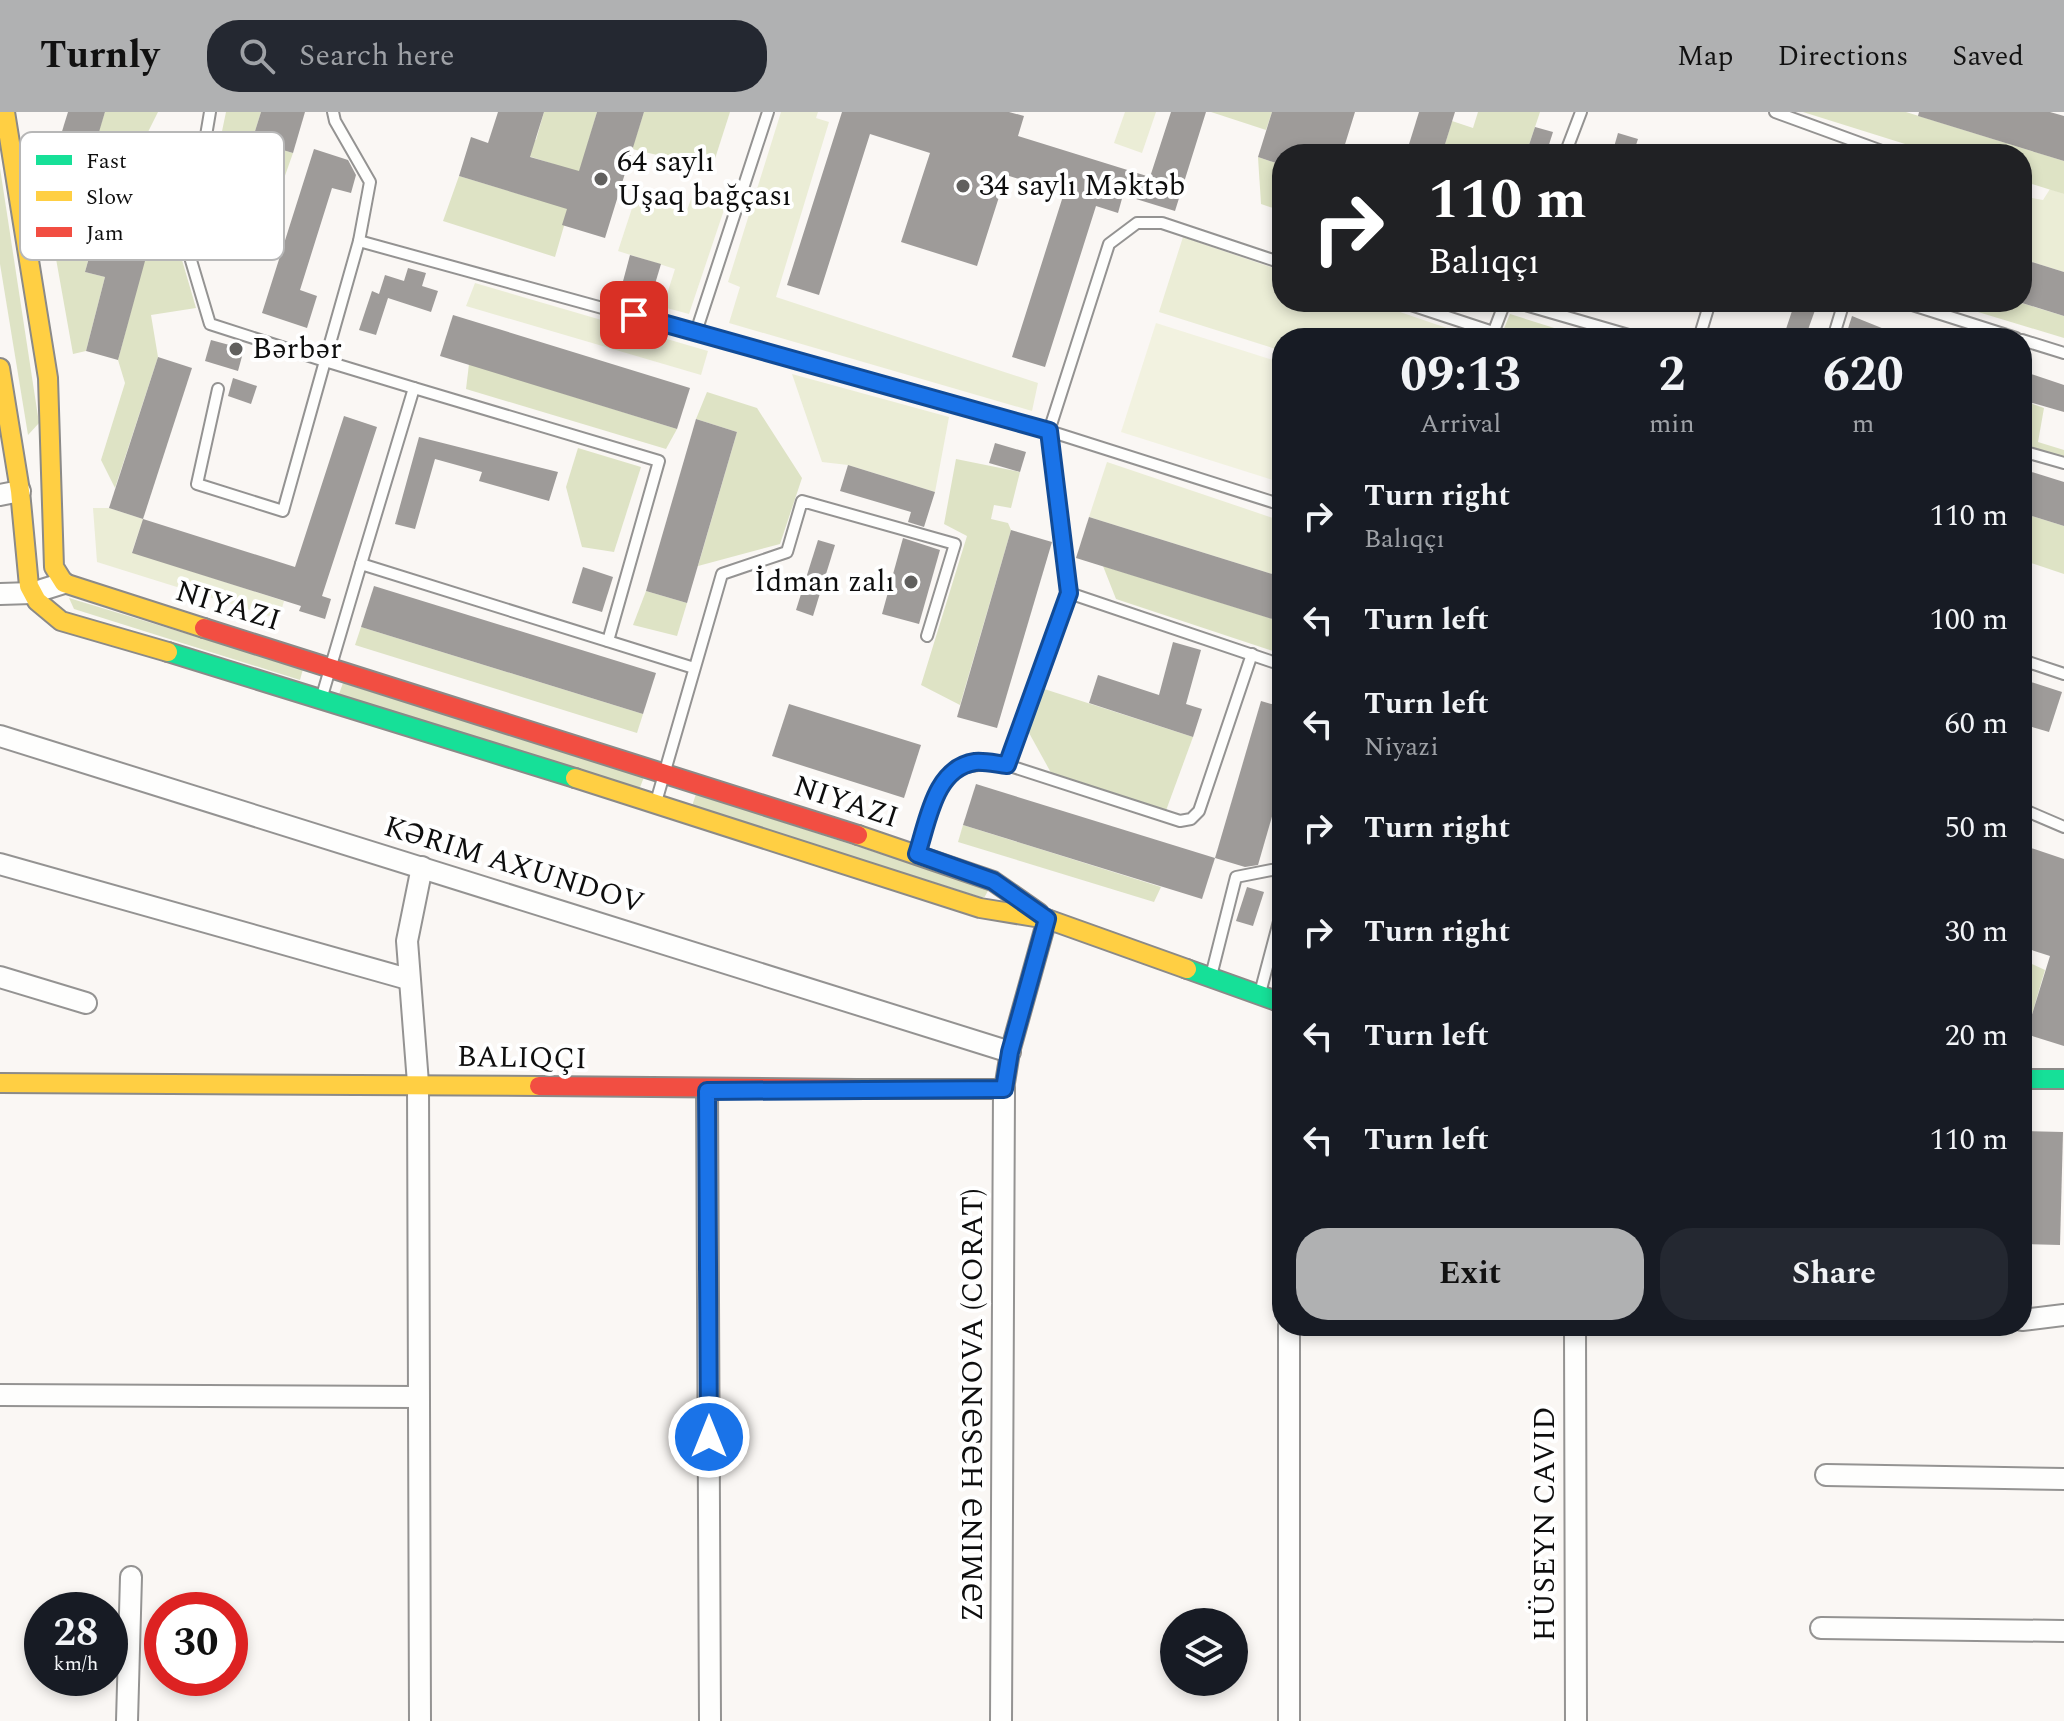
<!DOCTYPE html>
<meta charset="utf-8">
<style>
body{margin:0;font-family:Spectral,serif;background:#242831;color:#f1f3f6;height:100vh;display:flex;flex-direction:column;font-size:30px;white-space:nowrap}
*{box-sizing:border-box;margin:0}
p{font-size:26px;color:#9ea1a6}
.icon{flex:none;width:44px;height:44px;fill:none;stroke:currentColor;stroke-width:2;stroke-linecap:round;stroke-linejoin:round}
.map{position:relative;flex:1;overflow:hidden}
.panel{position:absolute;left:1272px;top:216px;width:760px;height:1008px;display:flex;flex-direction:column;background:#171b24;border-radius:32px;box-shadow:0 4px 12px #0003}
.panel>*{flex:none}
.guide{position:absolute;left:1272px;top:32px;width:760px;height:168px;border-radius:32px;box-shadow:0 4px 12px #0003;background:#202124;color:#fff;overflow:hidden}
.fabs{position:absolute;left:1160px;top:1496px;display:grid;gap:16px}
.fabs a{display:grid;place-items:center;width:88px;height:88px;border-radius:50%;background:#171b24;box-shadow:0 4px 12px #0003;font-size:40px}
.speed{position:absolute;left:24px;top:1480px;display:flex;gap:16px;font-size:40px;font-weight:700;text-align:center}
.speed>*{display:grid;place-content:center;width:104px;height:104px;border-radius:50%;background:#171b24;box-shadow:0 4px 12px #0003;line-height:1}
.speed small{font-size:20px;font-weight:400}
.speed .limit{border:12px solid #d22;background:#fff;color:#111}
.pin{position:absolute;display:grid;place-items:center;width:68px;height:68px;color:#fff;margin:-34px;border-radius:16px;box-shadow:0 4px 12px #0006}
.me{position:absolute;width:88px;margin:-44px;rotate:0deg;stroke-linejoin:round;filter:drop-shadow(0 0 6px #0008)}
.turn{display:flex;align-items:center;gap:28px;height:168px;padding:0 24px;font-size:36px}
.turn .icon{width:104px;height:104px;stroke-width:2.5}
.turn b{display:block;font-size:56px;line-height:68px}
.eta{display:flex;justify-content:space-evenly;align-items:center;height:136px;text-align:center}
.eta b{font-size:48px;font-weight:700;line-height:56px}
.button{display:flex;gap:16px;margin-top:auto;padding:16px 24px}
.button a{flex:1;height:92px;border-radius:32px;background:#b0b1b2;color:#111;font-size:32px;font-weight:700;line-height:92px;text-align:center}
.button a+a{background:#242831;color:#f1f3f6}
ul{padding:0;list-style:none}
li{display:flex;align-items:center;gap:24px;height:104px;padding:0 24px}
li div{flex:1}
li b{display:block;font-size:30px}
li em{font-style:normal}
header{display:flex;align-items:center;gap:48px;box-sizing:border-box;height:112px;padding:0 40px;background:#b0b1b2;color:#111}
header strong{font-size:38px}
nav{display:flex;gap:44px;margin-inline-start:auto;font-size:28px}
.search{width:560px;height:72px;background:#242831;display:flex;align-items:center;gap:20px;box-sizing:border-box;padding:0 28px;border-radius:32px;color:#9ea1a6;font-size:30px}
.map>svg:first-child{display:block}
.green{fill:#ebedd6}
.forest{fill:#dee3c5}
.pitch{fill:#f2f2e0}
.building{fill:#9e9b99}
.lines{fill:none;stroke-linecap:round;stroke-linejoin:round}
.lane-casing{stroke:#949392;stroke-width:14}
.street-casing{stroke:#949392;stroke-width:24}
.fast-casing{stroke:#8b8a88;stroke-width:22}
.slow-casing{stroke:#8b8a88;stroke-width:22}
.jam-casing{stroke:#8b8a88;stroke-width:22}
.lane{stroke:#fefefd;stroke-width:10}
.street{stroke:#fefefd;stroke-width:20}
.fast{stroke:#16e098;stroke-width:18}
.slow{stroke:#ffcf43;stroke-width:18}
.jam{stroke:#f24e42;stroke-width:18}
.route-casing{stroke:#114b97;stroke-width:20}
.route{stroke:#1a73e8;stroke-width:14}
.poi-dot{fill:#61605e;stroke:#fff;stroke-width:3}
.labels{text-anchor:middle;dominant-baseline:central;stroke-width:8;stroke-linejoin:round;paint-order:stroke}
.poi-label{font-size:30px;fill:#0e0e0e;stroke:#fff;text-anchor:start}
.street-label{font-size:30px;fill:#0e0e0e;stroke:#fff}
.key{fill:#fff;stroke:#b7b7b7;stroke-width:2}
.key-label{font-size:22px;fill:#0e0e0e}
</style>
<header>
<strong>Turnly</strong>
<div class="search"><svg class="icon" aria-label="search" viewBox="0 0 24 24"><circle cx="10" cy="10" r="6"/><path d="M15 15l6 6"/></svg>Search here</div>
<nav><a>Map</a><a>Directions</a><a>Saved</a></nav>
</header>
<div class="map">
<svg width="2064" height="1609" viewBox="0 0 2064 1609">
<rect width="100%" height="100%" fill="#faf7f4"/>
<g class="green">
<path d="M 781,0 L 818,0 L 816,6 L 829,10 L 776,185 L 1038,271 L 1032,299 L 729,211 L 740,175 L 728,170 Z"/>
<path d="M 1125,0 L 1156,0 L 1142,41 L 1114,31 Z"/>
<path d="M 695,76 L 730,80 L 689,202 L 663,195 L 675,157 L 618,139 L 636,84 L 686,101 Z"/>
<path d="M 2050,77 L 2064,82 L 2064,160 L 2022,147 L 2022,84 L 2043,88 Z"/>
<path d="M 1183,125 L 1282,159 L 1282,190 L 1371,190 L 1470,224 L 1282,226 L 1282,239 L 1159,200 Z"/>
<path d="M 475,171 L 708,239 L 701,263 L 466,194 Z"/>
<path d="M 792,262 L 949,305 L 935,380 L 848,353 L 822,350 Z"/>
<path d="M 1107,350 L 1282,409 L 1282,465 L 1089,405 Z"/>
<path d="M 93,396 L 109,396 L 143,407 L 132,440 L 284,489 L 279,507 L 97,450 Z"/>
</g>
<g class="forest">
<path d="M 105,0 L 158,0 L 144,28 L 97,24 Z"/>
<path d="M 226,0 L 261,0 L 252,29 L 293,41 L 281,75 L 215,53 Z"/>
<path d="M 544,0 L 597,0 L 555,145 L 443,109 L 459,64 L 542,89 L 553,52 L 516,40 L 521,24 L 536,28 Z"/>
<path d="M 644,0 L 730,0 L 712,56 L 632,37 Z"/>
<path d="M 1211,0 L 1272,0 L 1266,18 Z"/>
<path d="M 1478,0 L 1540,0 L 1526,42 L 1442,42 L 1452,9 L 1473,16 Z"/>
<path d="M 1803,0 L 1906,0 L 2064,49 L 2064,82 L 2022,69 L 2022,42 L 1937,42 Z"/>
<path d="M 1258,45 L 1282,53 L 1282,99 L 1261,92 Z"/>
<path d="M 0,56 L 39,311 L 28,323 L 0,152 Z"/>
<path d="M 50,113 L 95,123 L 85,160 L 105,165 L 86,239 L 73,242 Z"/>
<path d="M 148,134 L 180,141 L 196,196 L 151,203 L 158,245 L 115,376 L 101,348 L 125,271 L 118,248 Z"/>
<path d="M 1945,190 L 2018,190 L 2064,204 L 2064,226 Z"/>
<path d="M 1510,202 L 1586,226 L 1500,226 Z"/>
<path d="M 469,252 L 677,317 L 666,337 L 466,277 Z"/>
<path d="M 707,280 L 757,296 L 802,366 L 780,432 L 698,454 L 737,320 L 696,307 Z"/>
<path d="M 2022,288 L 2044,296 L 2038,330 L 2064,338 L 2064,351 L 2022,339 Z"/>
<path d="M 578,336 L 641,355 L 614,440 L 582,435 L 566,375 Z"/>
<path d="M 956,347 L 1020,360 L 1011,396 L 994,393 L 991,407 L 1008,411 L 1011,418 L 960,593 L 921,573 L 967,424 L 944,412 Z"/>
<path d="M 2022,401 L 2064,414 L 2064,462 L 2022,448 Z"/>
<path d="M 1103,454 L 1282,510 L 1282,542 L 1116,487 Z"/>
<path d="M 646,479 L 687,491 L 677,524 L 633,513 Z"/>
<path d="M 69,486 L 303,557 L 300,568 L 74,497 Z"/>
<path d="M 361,515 L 643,602 L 637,621 L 355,533 Z"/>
<path d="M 343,571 L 644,665 L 639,678 L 339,582 Z"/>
<path d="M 1035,574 L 1193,625 L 1164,704 L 1055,668 L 1023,610 Z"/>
<path d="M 696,682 L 989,777 L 984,786 L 692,694 Z"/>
<path d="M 963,713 L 1161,775 L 1154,790 L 958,730 Z"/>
<path d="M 2023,848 L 2045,858 L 2022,936 L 2022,852 Z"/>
</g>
<path class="pitch" d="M 1156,211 L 1282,251 L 1282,371 L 1121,320 Z"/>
<g class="building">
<path d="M 68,0 L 105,0 L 93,40 L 59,29 Z"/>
<path d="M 261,0 L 305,0 L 293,41 L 252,29 Z"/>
<path d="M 498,0 L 544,0 L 530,45 L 579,59 L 597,0 L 644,0 L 605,126 L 562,113 L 567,97 L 459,64 L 471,25 L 488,31 Z"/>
<path d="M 842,0 L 1009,0 L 1024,4 L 1018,24 L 1150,65 L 1171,0 L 1206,0 L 1175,99 L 1123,83 L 1118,101 L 1096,94 L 1045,255 L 1012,245 L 1064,81 L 1006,63 L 977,154 L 901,130 L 930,41 L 870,22 L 819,183 L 787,173 Z"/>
<path d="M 1272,0 L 1355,0 L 1342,42 L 1282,42 L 1282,53 L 1258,45 Z"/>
<path d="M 1419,0 L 1455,0 L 1442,42 L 1406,42 Z"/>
<path d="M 1919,0 L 2050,0 L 2064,4 L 2064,49 L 1918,4 Z"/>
<path d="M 1535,15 L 1553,20 L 1546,42 L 1526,42 Z"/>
<path d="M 1618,21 L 1638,27 L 1633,42 L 1612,42 Z"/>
<path d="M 314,37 L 348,48 L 356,63 L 351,81 L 332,76 L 300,178 L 317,184 L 307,216 L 262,201 Z"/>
<path d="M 92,135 L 145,149 L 118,248 L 86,239 L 105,165 L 85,160 Z"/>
<path d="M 630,143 L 661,152 L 652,182 L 622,173 Z"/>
<path d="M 2022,147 L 2064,160 L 2064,204 L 2022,191 Z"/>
<path d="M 408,156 L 426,161 L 422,174 L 438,179 L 431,200 L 388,186 L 376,223 L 359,218 L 372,179 L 379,182 L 385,163 L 404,169 Z"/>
<path d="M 1795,190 L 1818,190 L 1805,226 L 1783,226 Z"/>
<path d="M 453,203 L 690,276 L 677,317 L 440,244 Z"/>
<path d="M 1852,204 L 1899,223 L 1898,226 L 1845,226 Z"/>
<path d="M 211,228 L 244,237 L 238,259 L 205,249 Z"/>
<path d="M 158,245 L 192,256 L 143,407 L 109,396 Z"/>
<path d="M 2022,259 L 2064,273 L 2064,300 L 2022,288 Z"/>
<path d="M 233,266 L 257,274 L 251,292 L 228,284 Z"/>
<path d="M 344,304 L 377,315 L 322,484 L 331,487 L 325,507 L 299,499 L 301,494 L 132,441 L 143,407 L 295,455 Z"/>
<path d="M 696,307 L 737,320 L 687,491 L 646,479 Z"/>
<path d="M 419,325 L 558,360 L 549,389 L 479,369 L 482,360 L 435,347 L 415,417 L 395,412 Z"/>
<path d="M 995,331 L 1026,340 L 1020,360 L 989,351 Z"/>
<path d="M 848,353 L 935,380 L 924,415 L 908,410 L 911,400 L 840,379 Z"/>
<path d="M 2022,357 L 2064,370 L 2064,414 L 2022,401 Z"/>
<path d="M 1089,405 L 1282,465 L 1282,510 L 1076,446 Z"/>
<path d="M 1011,418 L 1052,430 L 997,616 L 957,605 Z"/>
<path d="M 903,426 L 940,438 L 919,512 L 882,502 Z"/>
<path d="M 818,428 L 835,433 L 813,504 L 796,498 Z"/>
<path d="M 583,455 L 613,465 L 602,500 L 572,491 Z"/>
<path d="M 374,474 L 656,561 L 643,602 L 361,515 Z"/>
<path d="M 1173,530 L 1201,538 L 1186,592 L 1202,597 L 1193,625 L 1089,591 L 1098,563 L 1159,583 Z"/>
<path d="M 2022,567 L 2062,580 L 2049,620 L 2022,612 Z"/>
<path d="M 1261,589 L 1282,595 L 1282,670 L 1258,753 L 1245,755 L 1215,746 Z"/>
<path d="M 789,592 L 921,633 L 904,686 L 772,644 Z"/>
<path d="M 976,672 L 1215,746 L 1202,787 L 963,713 Z"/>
<path d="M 2022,733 L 2064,747 L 2064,934 L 2026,922 L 2050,844 L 2022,835 Z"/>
<path d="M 1247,775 L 1264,780 L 1253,814 L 1236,809 Z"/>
<path d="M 2022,1019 L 2063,1020 L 2060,1133 L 2022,1132 Z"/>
</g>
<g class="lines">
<defs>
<g id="lane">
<path d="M 333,0 L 335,9 L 370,70 L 359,129 L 1049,319 L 1282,393"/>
<path d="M 1775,0 L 1890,42"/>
<path d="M 1565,42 L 1581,0"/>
<path d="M 23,94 L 187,135 L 210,212 L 325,249 L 283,399 L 197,372 L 218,277"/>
<path d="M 359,129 L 325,249 L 414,276"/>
<path d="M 187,135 L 210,0"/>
<path d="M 1402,190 L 1493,220"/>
<path d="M 1515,190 L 1639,226"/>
<path d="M 1903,190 L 2016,226"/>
<path d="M 696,220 L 768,0"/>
<path d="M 1492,224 L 1505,190"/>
<path d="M 1699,226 L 1710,190"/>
<path d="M 1833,226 L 1844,190"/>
<path d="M 2022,228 L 2064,241"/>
<path d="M 2022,339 L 2064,351"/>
<path d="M 361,452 L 414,276 L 659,349 L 608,529"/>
<path d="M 1069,481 L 1049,319 L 1109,132 L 1137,111 L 1162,111 L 1282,151"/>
<path d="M 2022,548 L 2064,562"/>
<path d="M 322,584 L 361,452 L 694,556"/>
<path d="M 1007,653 L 1180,709 L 1191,707 L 1199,699 L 1252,542"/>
<path d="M 656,690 L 722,462 L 787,440 L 802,389 L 955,432 L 927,524"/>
<path d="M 2022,697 L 2064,715"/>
<path d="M 918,740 C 938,680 932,647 1007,653 L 1069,481 L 1282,553"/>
<path d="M 1211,864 L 1236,765 L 1282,756"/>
<path d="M 1260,881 L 1282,798"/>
</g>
<g id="street">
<path d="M 0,383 L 20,379"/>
<path d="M 0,482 L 32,481 L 64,471"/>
<path d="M 0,624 L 1010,940"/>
<path d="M 0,752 L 408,867"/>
<path d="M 0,865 L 86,891"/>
<path d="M 707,979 L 710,1609"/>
<path d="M 2022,1208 L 2064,1203"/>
<path d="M 1575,1214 L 1576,1609"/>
<path d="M 0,1283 L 417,1285"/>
<path d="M 1826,1363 L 2064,1367"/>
<path d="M 1821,1516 L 2064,1519"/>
<path d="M 127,1609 L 131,1465"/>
<path d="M 420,1609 L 418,971 L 407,829 L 422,755"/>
<path d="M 1001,1609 L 1004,977"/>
<path d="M 1289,1609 L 1289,1214"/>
</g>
<g id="fast">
<path d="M 168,540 L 575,666"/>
<path d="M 1187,857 L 1282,891"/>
<path d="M 2022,967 L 2064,967"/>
<path d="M 857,977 L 1004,977 L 1010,940 L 1047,807"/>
</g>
<g id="slow">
<path d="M 5,0 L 48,266 L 54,455 L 64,471 L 204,516"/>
<path d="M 0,256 L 20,379 L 29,474 L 37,489 L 61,509 L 168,540"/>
<path d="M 575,666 L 980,796 L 1047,807 L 1187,857"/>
<path d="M 858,723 L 993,769 L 1039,801"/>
<path d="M 0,971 L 539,974"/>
</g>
<g id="jam">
<path d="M 204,516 L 858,723"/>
<path d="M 539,974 L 857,977"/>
</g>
</defs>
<use href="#lane" class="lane-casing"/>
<use href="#street" class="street-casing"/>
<use href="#fast" class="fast-casing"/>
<use href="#slow" class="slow-casing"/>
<use href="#jam" class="jam-casing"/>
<use href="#lane" class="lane"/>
<use href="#street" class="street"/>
<use href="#fast" class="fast"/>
<use href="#slow" class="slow"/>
<use href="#jam" class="jam"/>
</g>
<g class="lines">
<defs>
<path id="route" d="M 634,203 L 1049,319 L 1069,481 L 1007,653 C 997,652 985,649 975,650 C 934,656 928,710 917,742 L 993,769 L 1047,807 L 1010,940 L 1004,977 L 707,979 L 709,1325"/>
</defs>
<use href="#route" class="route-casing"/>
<use href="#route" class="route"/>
</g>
<g class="poi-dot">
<circle cx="601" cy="67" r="8"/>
<circle cx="963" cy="74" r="8"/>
<circle cx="236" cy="237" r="8"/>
<circle cx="911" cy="470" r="8"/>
</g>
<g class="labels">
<g class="poi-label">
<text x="617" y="50">64 saylı<tspan x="617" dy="34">Uşaq bağçası</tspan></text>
<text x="979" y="74">34 saylı Məktəb</text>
<text x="252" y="237">Bərbər</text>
<text x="895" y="470" text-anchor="end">İdman zalı</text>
</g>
<g class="street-label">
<text transform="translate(228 494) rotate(17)">NIYAZI</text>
<text transform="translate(846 690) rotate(18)">NIYAZI</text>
<text transform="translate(514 753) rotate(17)">KƏRIM AXUNDOV</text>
<text transform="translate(522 946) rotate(1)">BALIQÇI</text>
<text transform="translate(973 1293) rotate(-90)">ZƏMINƏ HƏSƏNOVA (CORAT)</text>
<text transform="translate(1545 1412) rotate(-90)">HÜSEYN CAVID</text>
</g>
</g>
<rect x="20" y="20" width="264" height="128" rx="12" class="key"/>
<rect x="36" y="43" width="36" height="10" fill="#16e098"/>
<rect x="36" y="79" width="36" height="10" fill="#ffcf43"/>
<rect x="36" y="115" width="36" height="10" fill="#f24e42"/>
<g class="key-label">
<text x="86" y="56">Fast</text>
<text x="86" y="92">Slow</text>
<text x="86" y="128">Jam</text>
</g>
</svg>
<div class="fabs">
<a><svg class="icon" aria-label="layers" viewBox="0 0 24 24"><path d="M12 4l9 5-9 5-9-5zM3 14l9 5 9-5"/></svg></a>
</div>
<div class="speed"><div>28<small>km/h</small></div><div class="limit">30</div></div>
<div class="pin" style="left:634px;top:203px;background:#d93025"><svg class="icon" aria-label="arrive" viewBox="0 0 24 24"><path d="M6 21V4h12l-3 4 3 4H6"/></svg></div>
<svg class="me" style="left:709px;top:1325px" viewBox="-20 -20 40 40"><circle r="17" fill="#1a73e8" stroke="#fff" stroke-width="3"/><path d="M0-11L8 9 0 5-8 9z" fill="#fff"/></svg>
<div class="guide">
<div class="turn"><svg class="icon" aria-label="right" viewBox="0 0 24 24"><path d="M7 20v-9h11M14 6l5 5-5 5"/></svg><div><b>110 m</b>Balıqçı</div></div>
</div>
<section class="panel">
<div class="eta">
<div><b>09:13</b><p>Arrival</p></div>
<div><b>2</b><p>min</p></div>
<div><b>620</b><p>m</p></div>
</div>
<ul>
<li><svg class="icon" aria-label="right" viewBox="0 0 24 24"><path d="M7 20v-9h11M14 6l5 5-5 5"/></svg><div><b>Turn right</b><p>Balıqçı</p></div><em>110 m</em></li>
<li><svg class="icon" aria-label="left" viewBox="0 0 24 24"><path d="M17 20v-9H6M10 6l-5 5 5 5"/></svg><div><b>Turn left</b></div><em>100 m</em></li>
<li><svg class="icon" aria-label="left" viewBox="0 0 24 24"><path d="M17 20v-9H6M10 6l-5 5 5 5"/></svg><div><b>Turn left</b><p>Niyazi</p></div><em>60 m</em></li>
<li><svg class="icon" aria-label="right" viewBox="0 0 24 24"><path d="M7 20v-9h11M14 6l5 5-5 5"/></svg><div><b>Turn right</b></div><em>50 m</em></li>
<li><svg class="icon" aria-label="right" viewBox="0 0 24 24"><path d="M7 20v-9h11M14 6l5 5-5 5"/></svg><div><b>Turn right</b></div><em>30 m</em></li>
<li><svg class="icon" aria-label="left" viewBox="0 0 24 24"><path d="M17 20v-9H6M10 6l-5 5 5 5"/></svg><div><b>Turn left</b></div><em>20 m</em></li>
<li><svg class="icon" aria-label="left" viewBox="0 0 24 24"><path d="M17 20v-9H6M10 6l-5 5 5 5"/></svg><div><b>Turn left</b></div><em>110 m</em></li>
</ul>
<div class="button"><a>Exit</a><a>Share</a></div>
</section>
</div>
